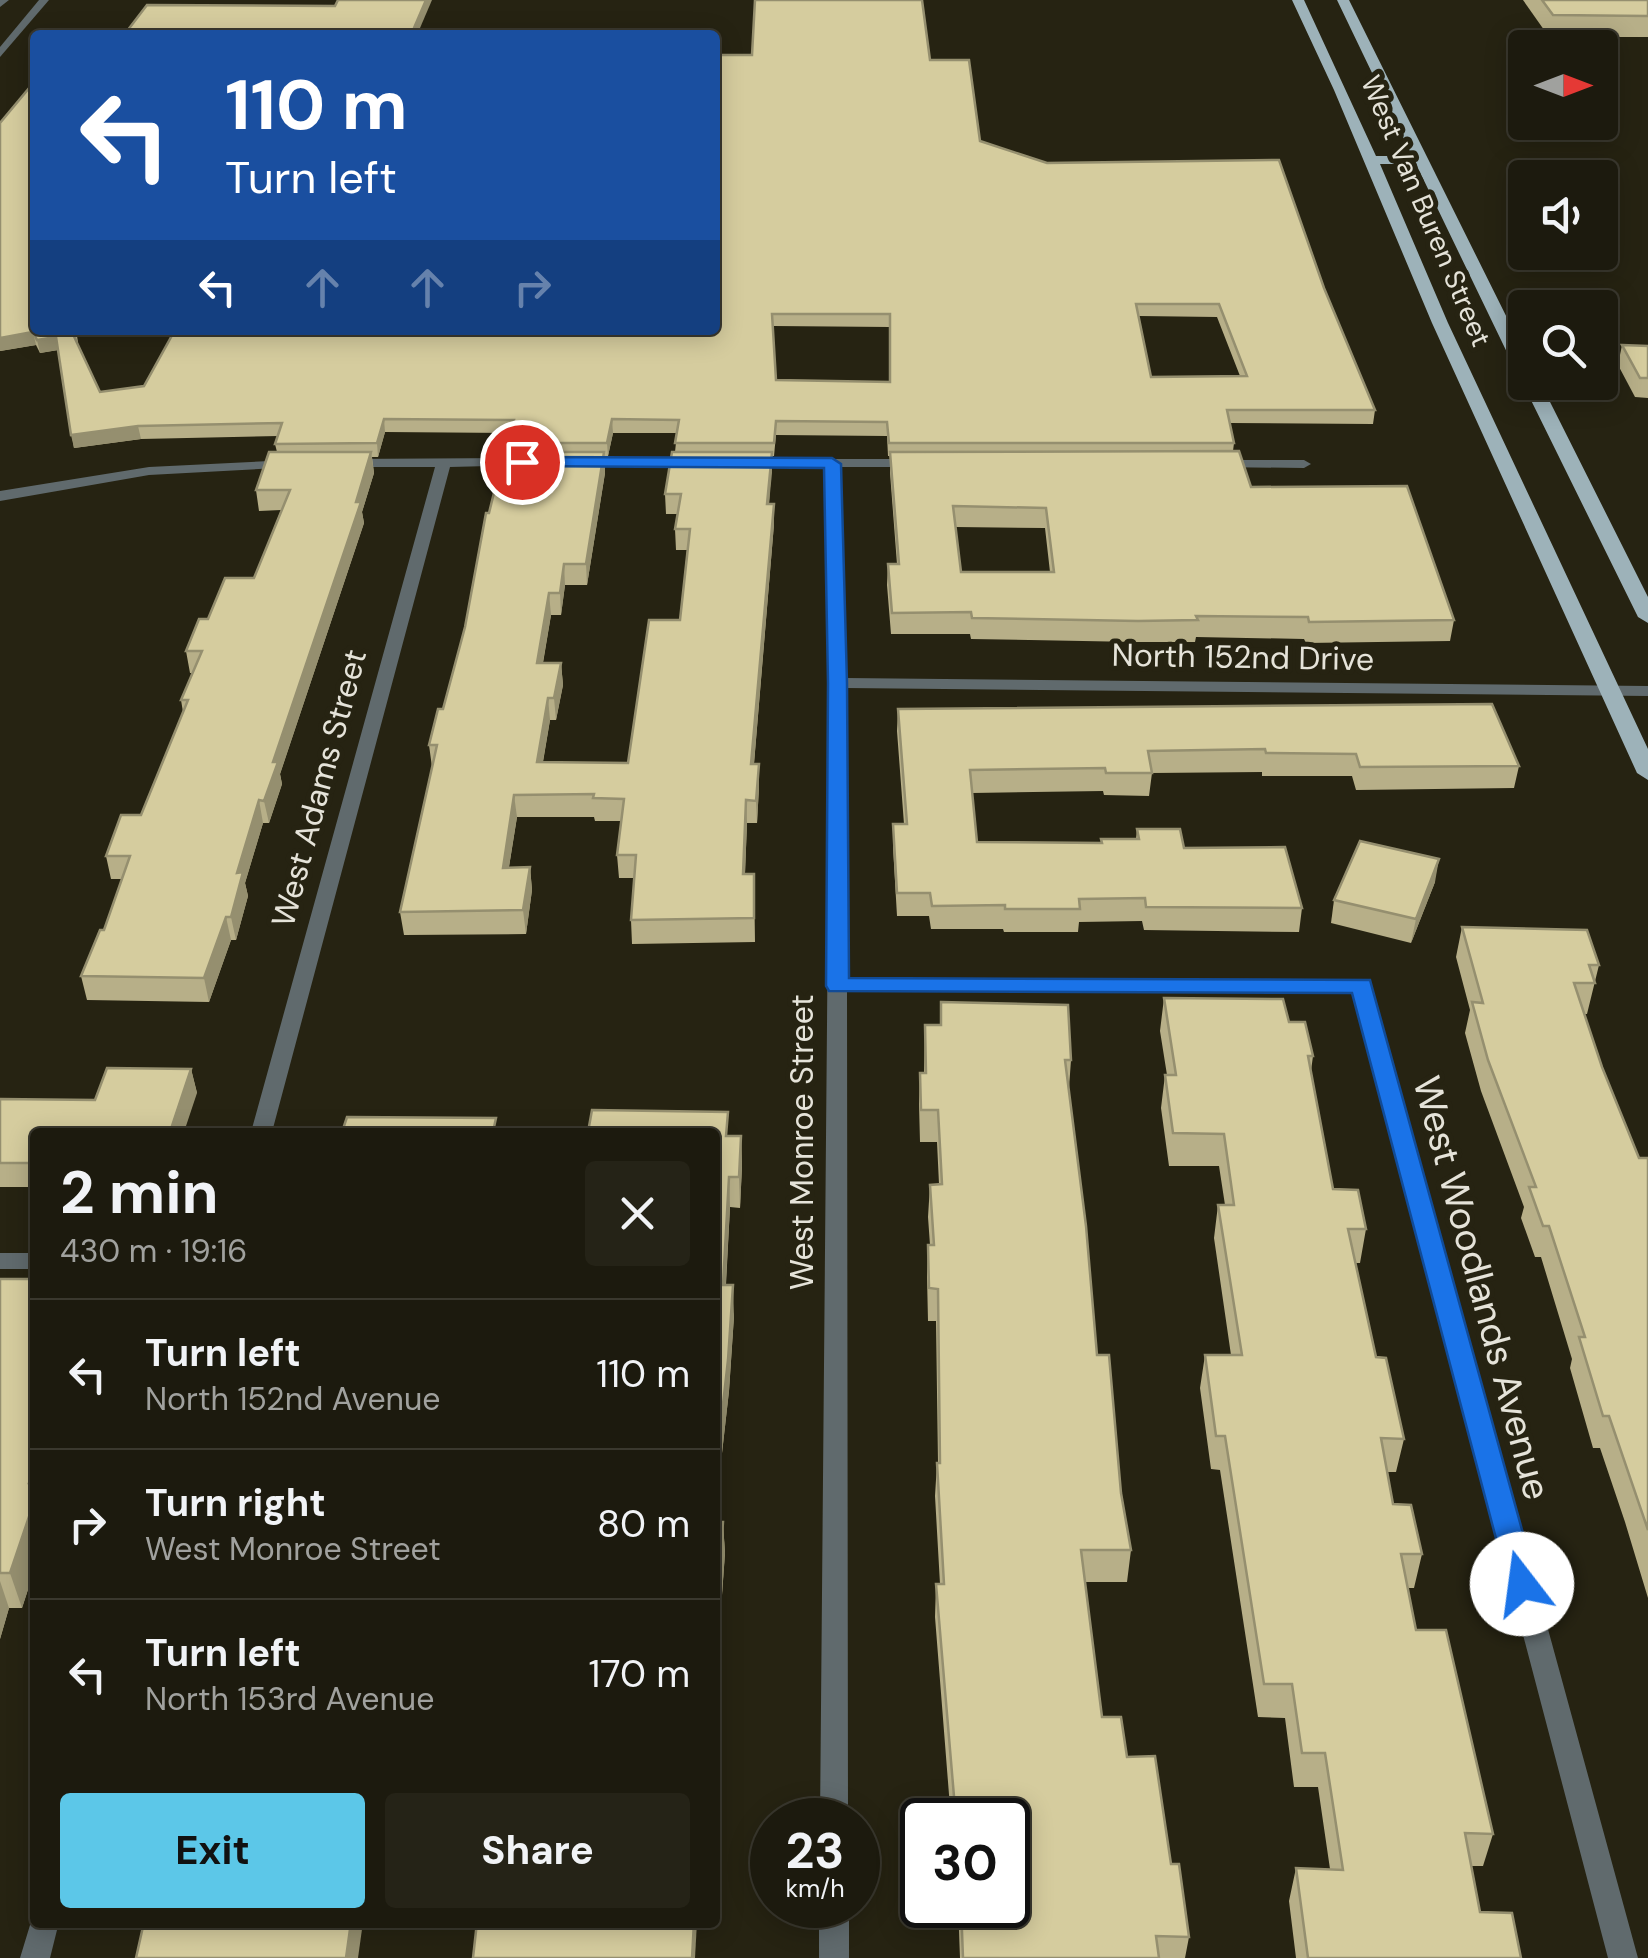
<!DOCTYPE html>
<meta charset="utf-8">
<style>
body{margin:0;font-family:"DM Sans",sans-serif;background:#252317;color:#f1f3f6;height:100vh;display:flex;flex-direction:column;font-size:38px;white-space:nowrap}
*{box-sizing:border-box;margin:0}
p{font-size:32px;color:#a0a19e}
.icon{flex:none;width:55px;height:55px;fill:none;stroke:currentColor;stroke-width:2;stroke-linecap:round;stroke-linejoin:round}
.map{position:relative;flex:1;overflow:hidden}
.details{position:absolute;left:30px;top:1128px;width:690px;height:800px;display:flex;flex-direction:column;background:#1c1a0e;border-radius:10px;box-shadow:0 5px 25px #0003,0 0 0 2px #3a382e}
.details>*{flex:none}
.hud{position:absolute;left:30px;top:30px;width:690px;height:305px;border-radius:10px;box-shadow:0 5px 25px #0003,0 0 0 2px #3a382e;background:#1a4fa0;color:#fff;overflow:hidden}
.needle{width:65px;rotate:90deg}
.tools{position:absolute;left:1508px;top:30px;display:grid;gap:20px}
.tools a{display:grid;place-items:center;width:110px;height:110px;border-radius:10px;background:#1c1a0e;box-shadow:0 5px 25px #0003,0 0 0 2px #3a382e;font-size:50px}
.speed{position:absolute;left:750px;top:1798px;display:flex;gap:20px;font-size:50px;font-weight:700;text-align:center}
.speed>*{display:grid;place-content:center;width:130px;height:130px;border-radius:50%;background:#1c1a0e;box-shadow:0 5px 25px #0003,0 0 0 2px #3a382e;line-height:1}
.speed small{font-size:25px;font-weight:400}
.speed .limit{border:5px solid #111;border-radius:15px;background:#fff;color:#111}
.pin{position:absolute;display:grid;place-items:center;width:85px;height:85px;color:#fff;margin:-42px;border:5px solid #fff;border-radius:50%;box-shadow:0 2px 10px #0007}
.me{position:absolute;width:110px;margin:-55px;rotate:345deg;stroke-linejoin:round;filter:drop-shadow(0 0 8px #0008)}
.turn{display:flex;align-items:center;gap:35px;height:210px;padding:0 30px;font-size:45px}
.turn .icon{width:130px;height:130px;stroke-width:2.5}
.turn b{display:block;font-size:70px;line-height:85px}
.lanes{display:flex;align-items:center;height:95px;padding:0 30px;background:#0003;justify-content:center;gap:50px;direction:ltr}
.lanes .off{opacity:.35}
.round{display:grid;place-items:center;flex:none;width:105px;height:105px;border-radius:10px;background:#252317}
.headline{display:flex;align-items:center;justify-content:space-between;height:170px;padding:0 30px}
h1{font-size:60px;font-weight:700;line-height:75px}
.button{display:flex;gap:20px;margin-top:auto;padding:20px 30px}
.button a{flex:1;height:115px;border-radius:10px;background:#5cc7e8;color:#111;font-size:40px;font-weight:700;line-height:115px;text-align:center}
.button a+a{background:#252317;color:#f1f3f6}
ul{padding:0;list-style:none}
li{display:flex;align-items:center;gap:30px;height:150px;padding:0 30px;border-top:2px solid #3a382e}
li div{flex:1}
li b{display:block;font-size:38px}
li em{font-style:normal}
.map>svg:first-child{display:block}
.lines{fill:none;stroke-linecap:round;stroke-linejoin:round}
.minor{fill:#606a6d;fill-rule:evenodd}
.tertiary{fill:#606a6d;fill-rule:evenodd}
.primary{fill:#9db2b9;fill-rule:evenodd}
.wall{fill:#b7af88;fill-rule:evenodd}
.shaded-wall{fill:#958f6f}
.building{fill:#d5cc9e;stroke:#958f6f;stroke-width:2.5;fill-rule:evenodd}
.route{fill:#1a73e8;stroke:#114b97;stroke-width:2.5}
.labels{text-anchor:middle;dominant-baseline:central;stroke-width:10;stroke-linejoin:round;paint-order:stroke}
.far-street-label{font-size:28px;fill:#e5e3d9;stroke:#262312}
.street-label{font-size:32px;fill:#e5e3d9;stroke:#262312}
.near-street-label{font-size:38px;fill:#e5e3d9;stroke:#262312}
</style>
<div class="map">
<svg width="1648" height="1958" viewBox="0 0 1648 1958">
<rect width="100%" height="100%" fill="#262312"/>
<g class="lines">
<g class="minor">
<path d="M 526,458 L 533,462 L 531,465 L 450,467 L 272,1132 L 251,1132 L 435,467 L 345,467 L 338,463 L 345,459 Z"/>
<path d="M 580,458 L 696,459 L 703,463 L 696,467 L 575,465 L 573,462 Z"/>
<path d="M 745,459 L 916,459 L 923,463 L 916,467 L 840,467 L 846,678 L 1648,686 L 1648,696 L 846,688 L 847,980 L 1362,980 L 1372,986 L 1638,1958 L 1608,1958 L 1354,992 L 847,992 L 848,1820 L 820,1820 L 830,683 L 825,467 L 740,466 L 738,463 Z"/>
<path d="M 291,460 L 298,464 L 296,467 L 149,475 L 0,501 L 0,491 L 149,467 Z"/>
<path d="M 1220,460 L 1304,460 L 1311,464 L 1304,468 L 1215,467 L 1213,464 Z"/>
<rect x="0" y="1253" width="35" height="16"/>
<rect x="819" y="1905" width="30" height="53"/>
<path d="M 34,1912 L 35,1922 L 59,1922 L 50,1958 L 20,1958 Z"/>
</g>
<g class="tertiary">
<path d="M 0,0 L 9,0 L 0,7 Z"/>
<path d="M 39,0 L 49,0 L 0,57 L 0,47 Z"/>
</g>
<g class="primary">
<path d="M 1292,0 L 1304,0 L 1376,156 L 1412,156 L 1337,0 L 1349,0 L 1525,354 L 1525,376 L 1516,371 L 1416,164 L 1380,164 L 1448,323 L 1648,749 L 1648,780 L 1637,773 L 1432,323 L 1334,90 Z"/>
<path d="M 1525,378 L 1525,382 L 1540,382 L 1648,597 L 1648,623 L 1638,617 L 1522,382 Z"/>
</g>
</g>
<g class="wall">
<path d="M 1523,0 L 1648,0 L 1648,37 L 1549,37 Z"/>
<path d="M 930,60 L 980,141 L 1324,288 L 1375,410 L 1373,424 L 1230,423 L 1234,443 L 1233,451 L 1251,487 L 1454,620 L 1450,641 L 1306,643 L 1304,639 L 1196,637 L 1195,642 L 1136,642 L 971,639 L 970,634 L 891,634 L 887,585 L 888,564 L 897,564 L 890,473 L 890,456 L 888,456 L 887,436 L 776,435 L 774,456 L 772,456 L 769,504 L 774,504 L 774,524 L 754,764 L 759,787 L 757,823 L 747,823 L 745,874 L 754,874 L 755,942 L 632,944 L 631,920 L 634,878 L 619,878 L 617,855 L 621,821 L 595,821 L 594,817 L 517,817 L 509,867 L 530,867 L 532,890 L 526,934 L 404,935 L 400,912 L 432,767 L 429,745 L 443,709 L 465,627 L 489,513 L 509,452 L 509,443 L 511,433 L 385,432 L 378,457 L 372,457 L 374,473 L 362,512 L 364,523 L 280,774 L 282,784 L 269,823 L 263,823 L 245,883 L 248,896 L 236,940 L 231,940 L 209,1002 L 87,1000 L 81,976 L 104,930 L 122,879 L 111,879 L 106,856 L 141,815 L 183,712 L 181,700 L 192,673 L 190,673 L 186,651 L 208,619 L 254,578 L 281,510 L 259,511 L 256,490 L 277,452 L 275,444 L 278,436 L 141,439 L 74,448 L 58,350 L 40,353 L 36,345 L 0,351 L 0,123 L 35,330 L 76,330 L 78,342 L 77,342 L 100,392 L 706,332 ZM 1139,316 L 1217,317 L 1240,376 L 1151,377 ZM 773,326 L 890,327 L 890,382 L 776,380 ZM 613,433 L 677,433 L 675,452 L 665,494 L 666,514 L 678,514 L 675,529 L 676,550 L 687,550 L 680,620 L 628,763 L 543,762 L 550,720 L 556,720 L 563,685 L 561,663 L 543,663 L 551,615 L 561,615 L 565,585 L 587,585 L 605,473 L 604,456 L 608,456 ZM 956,527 L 1045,528 L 1050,572 L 961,572 Z"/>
<path d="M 1622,345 L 1648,346 L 1648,398 L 1635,397 L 1618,365 Z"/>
<path d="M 898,709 L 1519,766 L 1514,788 L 1356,790 L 1352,776 L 1262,776 L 1262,772 L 1152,773 L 1149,796 L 1104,795 L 1103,791 L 972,793 L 977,842 L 1101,843 L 1101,839 L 1136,839 L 1137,829 L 1184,848 L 1302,908 L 1299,932 L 1144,930 L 1142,921 L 1079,922 L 1078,932 L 1004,932 L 1003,929 L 931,929 L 929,916 L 897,916 L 893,847 L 893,824 L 904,824 L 897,731 Z"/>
<path d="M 1435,882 L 1411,943 L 1331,923 L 1334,900 Z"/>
<path d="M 1462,927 L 1599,965 L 1587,1014 L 1584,1014 L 1602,1067 L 1639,1158 L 1648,1158 L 1648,1598 L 1625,1522 L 1600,1448 L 1593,1448 L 1570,1368 L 1572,1359 L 1541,1257 L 1535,1257 L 1521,1218 L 1524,1207 L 1481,1091 L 1465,1033 L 1470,1010 L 1456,957 Z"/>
<path d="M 1164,998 L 1289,1022 L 1313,1056 L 1311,1071 L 1333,1189 L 1366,1229 L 1360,1263 L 1356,1263 L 1376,1357 L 1404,1439 L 1396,1472 L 1387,1472 L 1393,1504 L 1422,1554 L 1414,1588 L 1408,1588 L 1416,1630 L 1493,1834 L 1483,1866 L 1471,1866 L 1480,1912 L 1521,1958 L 1296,1958 L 1289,1901 L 1296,1868 L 1330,1869 L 1318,1787 L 1294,1787 L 1285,1718 L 1258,1717 L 1220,1470 L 1211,1469 L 1200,1388 L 1205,1355 L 1231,1355 L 1214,1238 L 1218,1205 L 1225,1205 L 1219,1166 L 1169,1166 L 1161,1108 L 1165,1075 L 1167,1075 L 1160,1031 Z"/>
<path d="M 941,1002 L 1071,1060 L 1069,1088 L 1097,1355 L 1131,1550 L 1127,1582 L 1085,1582 L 1102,1717 L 1127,1757 L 1171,1864 L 1189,1937 L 1185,1958 L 960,1958 L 958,1905 L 1008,1905 L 1008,1820 L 951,1820 L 935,1617 L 936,1584 L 940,1584 L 935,1496 L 937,1463 L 938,1463 L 936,1321 L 928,1321 L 927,1277 L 928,1245 L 930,1245 L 928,1217 L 930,1185 L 939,1184 L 937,1142 L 920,1142 L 919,1104 L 920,1073 L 924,1073 L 925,1025 L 940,1025 Z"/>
<path d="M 191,1069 L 197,1093 L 35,1132 L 35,1187 L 0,1187 L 0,1099 L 95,1100 Z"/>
<path d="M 715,1132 L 729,1136 L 741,1136 L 742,1166 L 740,1208 L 730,1207 L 726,1285 L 734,1316 L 729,1391 L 721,1462 L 715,1462 Z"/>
<path d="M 0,1279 L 35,1279 L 35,1568 L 22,1608 L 9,1608 L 0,1639 Z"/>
<path d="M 715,1522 L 723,1522 L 725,1553 L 721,1609 L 715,1609 Z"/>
</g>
<g class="shaded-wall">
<path d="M 426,0 L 432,0 L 417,35 L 411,35 Z"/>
<path d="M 33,332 L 36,345 L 0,351 L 0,338 Z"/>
<path d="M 56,337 L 58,350 L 40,353 L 37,340 Z"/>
<path d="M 384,419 L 385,432 L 378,457 L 377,443 Z"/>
<path d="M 612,419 L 613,433 L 608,456 L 607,443 Z"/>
<path d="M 138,426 L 141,439 L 74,448 L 71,435 Z"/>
<path d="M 371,452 L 374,473 L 362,512 L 364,523 L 280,774 L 282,784 L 269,823 L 264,801 L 273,762 Z"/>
<path d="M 604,452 L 605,473 L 587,585 L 586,564 Z"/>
<path d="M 772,452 L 772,473 L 767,524 L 767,504 Z"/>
<path d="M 774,504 L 774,524 L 752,787 L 751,764 Z"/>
<path d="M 564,564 L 565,585 L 561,615 L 560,593 Z"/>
<path d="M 549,593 L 551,615 L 539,685 L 537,663 Z"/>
<path d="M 561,663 L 563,685 L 556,720 L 554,698 Z"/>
<path d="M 548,698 L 550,720 L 539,784 L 537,762 Z"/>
<path d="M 759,764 L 759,787 L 757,823 L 756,801 Z"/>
<path d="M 514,795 L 517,817 L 505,891 L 503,868 Z"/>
<path d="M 259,800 L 263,823 L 245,883 L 248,896 L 236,940 L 231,917 L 237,873 Z"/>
<path d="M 746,800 L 747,823 L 744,897 L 743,874 Z"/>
<path d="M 1439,859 L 1435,882 L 1411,943 L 1416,919 Z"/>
<path d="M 530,867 L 532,890 L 526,934 L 523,910 Z"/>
<path d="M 226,917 L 231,940 L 209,1002 L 204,978 Z"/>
<path d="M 191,1069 L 197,1093 L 184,1132 L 170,1132 Z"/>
<path d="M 741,1136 L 742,1166 L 740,1208 L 739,1177 Z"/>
<path d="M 729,1177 L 730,1207 L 724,1316 L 723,1285 Z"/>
<path d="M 733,1285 L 734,1316 L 729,1391 L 721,1462 L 720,1431 Z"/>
<path d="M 35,1466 L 35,1568 L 22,1608 L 10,1573 L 29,1483 Z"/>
<path d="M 723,1522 L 725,1553 L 721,1609 L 719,1578 Z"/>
<path d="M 0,1581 L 9,1608 L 0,1639 Z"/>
<path d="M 351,1922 L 363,1922 L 358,1958 L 346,1958 Z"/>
<path d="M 694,1922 L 697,1922 L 695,1958 L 692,1958 Z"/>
</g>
<g class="building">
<path d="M 338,0 L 426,0 L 411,35 L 124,35 L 147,5 L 335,6 Z"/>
<path d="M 755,0 L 922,0 L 930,60 L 969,60 L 980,141 L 1047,163 L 1279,160 L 1324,288 L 1375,410 L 1227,410 L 1234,443 L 889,443 L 887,422 L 776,421 L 774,443 L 675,443 L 679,420 L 612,419 L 607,443 L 509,443 L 514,420 L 384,419 L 377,443 L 275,444 L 282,423 L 138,426 L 71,435 L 56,337 L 37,340 L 33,332 L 0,338 L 0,123 L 35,81 L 35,330 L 71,330 L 100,392 L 144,386 L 175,330 L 622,330 L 706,332 L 707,330 L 715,330 L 715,55 L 752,55 ZM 1136,304 L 1219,304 L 1247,376 L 1151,377 ZM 772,314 L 890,314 L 890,382 L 776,380 Z"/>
<path d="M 1542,0 L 1648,0 L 1648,16 L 1553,15 Z"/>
<path d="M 1622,345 L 1648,346 L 1648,378 L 1640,378 Z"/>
<path d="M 1239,451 L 1251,487 L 1407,486 L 1454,620 L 1309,622 L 1308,617 L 1196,616 L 1198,620 L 1138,621 L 972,618 L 971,612 L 892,613 L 888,564 L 899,564 L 890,452 ZM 953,506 L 1046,508 L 1054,572 L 961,572 Z"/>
<path d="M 269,452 L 371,452 L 356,502 L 361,502 L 273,762 L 278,762 L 264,801 L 259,800 L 237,873 L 243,872 L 231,917 L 226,917 L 204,978 L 81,976 L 100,930 L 104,930 L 130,856 L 106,856 L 121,815 L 141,815 L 188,700 L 181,700 L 202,651 L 186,651 L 199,619 L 208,619 L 225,578 L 254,578 L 290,490 L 256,490 Z"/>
<path d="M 504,452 L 604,452 L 586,564 L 564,564 L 560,593 L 549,593 L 537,663 L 561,663 L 554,698 L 548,698 L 537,762 L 628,763 L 649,620 L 680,620 L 690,529 L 675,529 L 681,494 L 665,494 L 672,452 L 772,452 L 767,504 L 774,504 L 751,764 L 759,764 L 756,801 L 746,800 L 743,874 L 754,874 L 754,918 L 631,920 L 636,855 L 617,855 L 624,799 L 593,798 L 594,794 L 514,795 L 503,868 L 530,867 L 523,910 L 400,912 L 437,745 L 429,745 L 438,709 L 443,709 L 465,627 L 486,513 L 489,513 Z"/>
<path d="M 1492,704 L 1519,766 L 1360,767 L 1356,754 L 1266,753 L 1265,749 L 1148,751 L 1152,773 L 1106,773 L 1105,768 L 970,770 L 977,842 L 1102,843 L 1101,839 L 1139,839 L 1137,829 L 1180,829 L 1184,848 L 1285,847 L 1302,908 L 1146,907 L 1145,898 L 1079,899 L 1080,909 L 1005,909 L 1005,905 L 932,906 L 930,893 L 897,893 L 893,824 L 907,824 L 898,709 Z"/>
<path d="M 1360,841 L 1439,859 L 1416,919 L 1334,900 Z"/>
<path d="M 1462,927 L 1587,930 L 1599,965 L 1589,965 L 1595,983 L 1574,983 L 1602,1067 L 1639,1158 L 1648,1158 L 1648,1530 L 1609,1416 L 1603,1416 L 1579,1337 L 1585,1337 L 1549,1226 L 1543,1226 L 1529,1187 L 1536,1187 L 1488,1060 L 1472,1002 L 1483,1003 Z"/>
<path d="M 1164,998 L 1283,999 L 1289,1022 L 1305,1022 L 1313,1056 L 1308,1056 L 1333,1189 L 1358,1190 L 1366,1229 L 1348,1229 L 1376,1357 L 1386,1358 L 1404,1439 L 1381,1438 L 1393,1504 L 1411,1505 L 1422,1554 L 1401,1554 L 1416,1630 L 1446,1630 L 1493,1834 L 1465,1833 L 1480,1912 L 1512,1913 L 1521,1958 L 1308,1958 L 1296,1868 L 1343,1870 L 1325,1753 L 1302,1753 L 1292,1684 L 1264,1684 L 1225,1436 L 1216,1436 L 1205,1355 L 1242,1355 L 1218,1205 L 1234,1205 L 1224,1134 L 1173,1133 L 1165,1075 L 1176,1075 Z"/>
<path d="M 941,1002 L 1068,1005 L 1071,1060 L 1065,1060 L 1086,1226 L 1097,1355 L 1109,1355 L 1121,1493 L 1131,1550 L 1081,1550 L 1102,1717 L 1121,1717 L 1127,1757 L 1155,1756 L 1171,1864 L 1179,1864 L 1189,1937 L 1156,1936 L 1159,1958 L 963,1958 L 961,1905 L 1008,1905 L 1008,1820 L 956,1820 L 936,1584 L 944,1584 L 937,1463 L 940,1463 L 938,1289 L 929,1288 L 928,1245 L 934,1245 L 930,1185 L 942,1184 L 938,1110 L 921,1110 L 920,1073 L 926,1073 L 925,1025 L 941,1025 Z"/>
<path d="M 107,1068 L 191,1069 L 170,1132 L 35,1132 L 35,1163 L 0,1163 L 0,1099 L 95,1100 Z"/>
<path d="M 592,1110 L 728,1112 L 726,1136 L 741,1136 L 739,1177 L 729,1177 L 723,1285 L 733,1285 L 728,1360 L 720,1431 L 715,1431 L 715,1132 L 588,1132 Z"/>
<path d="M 347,1117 L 496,1118 L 493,1132 L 342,1132 Z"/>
<path d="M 0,1279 L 35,1279 L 35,1466 L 29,1483 L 35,1483 L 35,1499 L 10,1573 L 0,1573 Z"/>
<path d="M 715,1522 L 723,1522 L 719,1578 L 715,1578 Z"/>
<path d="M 144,1922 L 351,1922 L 346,1958 L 136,1958 Z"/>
<path d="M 477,1922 L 694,1922 L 692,1958 L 473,1958 Z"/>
</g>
<path class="route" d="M 522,457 L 832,458 L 841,464 L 847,683 L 849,978 L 1370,980 L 1537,1584 L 1533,1593 L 1522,1596 L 1512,1593 L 1508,1584 L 1352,993 L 829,991 L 826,986 L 828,683 L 824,468 L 516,466 L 513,462 Z"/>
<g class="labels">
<g class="far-street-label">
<text transform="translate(1426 211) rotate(67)">West Van Buren Street</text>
</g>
<g class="street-label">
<text transform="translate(1243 657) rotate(1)">North 152nd Drive</text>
<text transform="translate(319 788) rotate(-75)">West Adams Street</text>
<text transform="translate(802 1142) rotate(-90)">West Monroe Street</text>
</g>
<g class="near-street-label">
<text transform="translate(1482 1288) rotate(75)">West Woodlands Avenue</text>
</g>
</g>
</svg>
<div class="tools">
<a><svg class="needle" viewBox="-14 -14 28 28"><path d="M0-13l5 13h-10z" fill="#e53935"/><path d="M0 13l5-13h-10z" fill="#a0a19e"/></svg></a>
<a><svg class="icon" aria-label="sound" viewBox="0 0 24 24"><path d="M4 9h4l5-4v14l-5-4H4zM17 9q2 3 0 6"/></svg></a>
<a><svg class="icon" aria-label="search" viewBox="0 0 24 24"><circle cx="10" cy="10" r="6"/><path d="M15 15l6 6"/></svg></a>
</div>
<div class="speed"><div>23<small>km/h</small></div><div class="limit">30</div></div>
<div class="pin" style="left:522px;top:462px;background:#d93025"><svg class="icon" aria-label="arrive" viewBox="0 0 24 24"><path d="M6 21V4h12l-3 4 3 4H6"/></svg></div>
<svg class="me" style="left:1522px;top:1584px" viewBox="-20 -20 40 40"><circle r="19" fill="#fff"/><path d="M0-13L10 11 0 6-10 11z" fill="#1a73e8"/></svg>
<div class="hud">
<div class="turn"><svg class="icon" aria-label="left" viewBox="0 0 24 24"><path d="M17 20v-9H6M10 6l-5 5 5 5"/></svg><div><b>110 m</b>Turn left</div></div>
<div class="lanes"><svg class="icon" aria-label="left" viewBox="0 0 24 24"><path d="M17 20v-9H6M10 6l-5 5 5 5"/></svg><svg class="icon off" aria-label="ahead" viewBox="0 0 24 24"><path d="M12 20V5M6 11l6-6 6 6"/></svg><svg class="icon off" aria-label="ahead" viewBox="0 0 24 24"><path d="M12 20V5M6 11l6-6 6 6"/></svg><svg class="icon off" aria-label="right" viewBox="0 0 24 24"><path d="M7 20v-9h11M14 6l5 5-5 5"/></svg></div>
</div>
<section class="details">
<div class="headline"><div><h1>2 min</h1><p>430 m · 19:16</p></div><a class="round"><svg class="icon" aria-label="close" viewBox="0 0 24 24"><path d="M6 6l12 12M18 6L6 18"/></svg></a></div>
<ul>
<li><svg class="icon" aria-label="left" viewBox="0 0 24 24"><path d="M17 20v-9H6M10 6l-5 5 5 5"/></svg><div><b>Turn left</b><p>North 152nd Avenue</p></div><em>110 m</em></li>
<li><svg class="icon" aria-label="right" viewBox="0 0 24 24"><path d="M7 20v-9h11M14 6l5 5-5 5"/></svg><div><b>Turn right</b><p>West Monroe Street</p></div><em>80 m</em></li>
<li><svg class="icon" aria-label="left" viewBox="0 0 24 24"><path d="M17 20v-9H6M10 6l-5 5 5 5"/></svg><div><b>Turn left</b><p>North 153rd Avenue</p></div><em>170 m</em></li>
</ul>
<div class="button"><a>Exit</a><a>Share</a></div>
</section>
</div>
